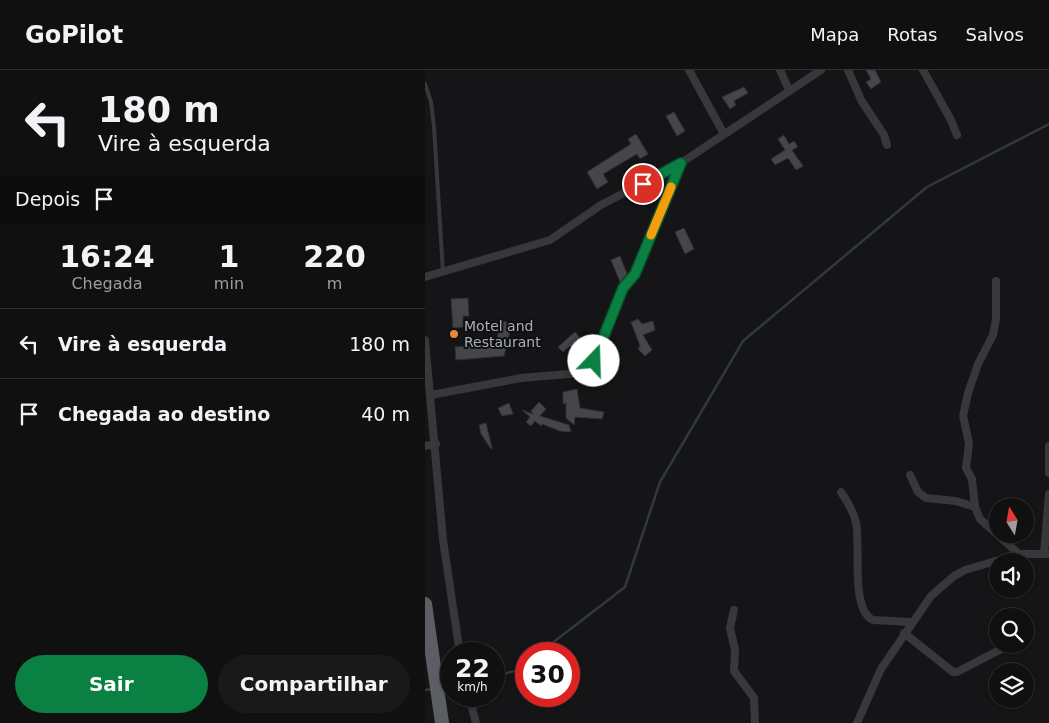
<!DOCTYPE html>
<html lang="pt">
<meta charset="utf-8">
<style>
body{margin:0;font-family:"DejaVu Sans",sans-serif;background:#19191a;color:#f1f3f6;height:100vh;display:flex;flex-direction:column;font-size:19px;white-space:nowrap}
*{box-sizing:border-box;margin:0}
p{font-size:16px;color:#9c9d9f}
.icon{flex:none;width:28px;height:28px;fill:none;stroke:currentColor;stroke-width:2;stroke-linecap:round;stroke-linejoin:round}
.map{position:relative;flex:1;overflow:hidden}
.details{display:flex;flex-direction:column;background:#101011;width:425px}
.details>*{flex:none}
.hud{background:#101011;color:#f1f3f6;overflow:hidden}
.needle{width:32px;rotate:349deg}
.controls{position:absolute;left:564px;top:428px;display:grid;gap:10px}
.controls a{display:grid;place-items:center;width:45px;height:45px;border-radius:50%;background:#101011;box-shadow:0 1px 4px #0004,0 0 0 1px #303031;font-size:25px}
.speed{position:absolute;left:15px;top:572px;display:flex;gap:10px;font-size:25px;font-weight:700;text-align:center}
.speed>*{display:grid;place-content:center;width:65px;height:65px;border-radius:50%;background:#101011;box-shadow:0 1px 4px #0004,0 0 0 1px #303031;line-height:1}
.speed small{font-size:12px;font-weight:400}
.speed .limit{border:8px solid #d22;background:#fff;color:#111}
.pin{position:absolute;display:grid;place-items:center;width:42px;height:42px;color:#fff;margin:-21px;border:2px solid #fff;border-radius:50%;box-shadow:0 1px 5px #0007}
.me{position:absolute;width:55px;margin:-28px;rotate:21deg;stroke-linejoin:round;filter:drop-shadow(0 0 4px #0008)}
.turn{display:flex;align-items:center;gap:18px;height:105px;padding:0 15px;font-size:22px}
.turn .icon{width:65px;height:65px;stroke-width:2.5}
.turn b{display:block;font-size:35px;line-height:42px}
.then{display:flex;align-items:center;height:48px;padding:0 15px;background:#0003;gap:10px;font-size:19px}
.eta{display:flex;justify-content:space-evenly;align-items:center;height:85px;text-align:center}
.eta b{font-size:30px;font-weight:600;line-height:35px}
.button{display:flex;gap:10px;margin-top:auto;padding:10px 15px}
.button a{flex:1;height:58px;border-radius:30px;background:#0b8043;color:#fff;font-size:20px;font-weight:600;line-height:58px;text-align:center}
.button a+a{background:#19191a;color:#f1f3f6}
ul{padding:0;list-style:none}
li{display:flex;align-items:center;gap:15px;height:70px;padding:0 15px;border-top:1px solid #303031}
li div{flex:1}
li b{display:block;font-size:19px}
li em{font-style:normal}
header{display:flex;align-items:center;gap:30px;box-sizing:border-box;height:70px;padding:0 25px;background:#101011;border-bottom:1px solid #303031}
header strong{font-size:24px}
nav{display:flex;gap:28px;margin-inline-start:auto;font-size:18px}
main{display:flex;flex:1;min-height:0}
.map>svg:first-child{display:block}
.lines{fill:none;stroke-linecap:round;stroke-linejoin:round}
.stream{stroke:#2e393c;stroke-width:2.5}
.building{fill:#44464a;stroke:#2f3033}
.service{stroke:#36383b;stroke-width:4}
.minor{stroke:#36383b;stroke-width:8}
.trunk{stroke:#5b5e63;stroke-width:14}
.route-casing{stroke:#07532c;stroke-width:12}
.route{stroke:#0b8043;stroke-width:9}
.slow{stroke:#f59e0b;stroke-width:9}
.poi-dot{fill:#e5893f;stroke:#101012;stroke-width:2}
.labels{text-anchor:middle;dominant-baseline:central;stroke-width:4;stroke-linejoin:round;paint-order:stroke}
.poi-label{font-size:14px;fill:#a8afb6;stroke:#101012;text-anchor:start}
</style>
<header>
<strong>GoPilot</strong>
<nav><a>Mapa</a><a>Rotas</a><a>Salvos</a></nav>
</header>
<main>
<section class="details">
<div class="hud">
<div class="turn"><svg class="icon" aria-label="left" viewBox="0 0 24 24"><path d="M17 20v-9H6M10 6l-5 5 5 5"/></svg><div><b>180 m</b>Vire à esquerda</div></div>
<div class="then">Depois<svg class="icon" aria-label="arrive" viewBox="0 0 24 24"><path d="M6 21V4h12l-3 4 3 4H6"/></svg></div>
</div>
<div class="eta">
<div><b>16:24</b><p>Chegada</p></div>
<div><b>1</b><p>min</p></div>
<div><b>220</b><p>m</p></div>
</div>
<ul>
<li><svg class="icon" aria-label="left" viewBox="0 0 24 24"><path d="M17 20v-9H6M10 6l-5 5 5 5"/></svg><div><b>Vire à esquerda</b></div><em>180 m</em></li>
<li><svg class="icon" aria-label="arrive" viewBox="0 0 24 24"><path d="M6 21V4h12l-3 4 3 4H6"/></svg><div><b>Chegada ao destino</b></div><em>40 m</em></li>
</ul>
<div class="button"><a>Sair</a><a>Compartilhar</a></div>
</section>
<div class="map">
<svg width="624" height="653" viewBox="0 0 624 653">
<rect width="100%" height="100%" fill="#151517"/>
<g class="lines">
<g class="stream">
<path d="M 113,584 L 200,517 L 235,412 L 318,271 L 502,117 L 624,54"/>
<path d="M 69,606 L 90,601 L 101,593"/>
<path d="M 16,617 L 26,615"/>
<path d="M 0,620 L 8,619"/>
</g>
</g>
<g class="building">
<path d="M 441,0 L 450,0 L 456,12 L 446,19 L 441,12 L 446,9 Z"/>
<path d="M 319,17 L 323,23 L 309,31 L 311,35 L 305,39 L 297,27 Z"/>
<path d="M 249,42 L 260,61 L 252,66 L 241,46 Z"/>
<path d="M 211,64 L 223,84 L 215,89 L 212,84 L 178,104 L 183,112 L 172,119 L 162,102 L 206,74 L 203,69 Z"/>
<path d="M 359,65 L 364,74 L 369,71 L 373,77 L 367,80 L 378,96 L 371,100 L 363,88 L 350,95 L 346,89 L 360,80 L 353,69 Z"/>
<path d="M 259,158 L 269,179 L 260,184 L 250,162 Z"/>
<path d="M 195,186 L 202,204 L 195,212 L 186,190 Z"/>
<path d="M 43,228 L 44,246 L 38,246 L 38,257 L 28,258 L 26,229 Z"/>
<path d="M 213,249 L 217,254 L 228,251 L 230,260 L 218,265 L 227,280 L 220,286 L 213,279 L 215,276 L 206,252 Z"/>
<path d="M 76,251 L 87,253 L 79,286 L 31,290 L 30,277 L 71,273 Z"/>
<path d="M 150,262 L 165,279 L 160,284 L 157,281 L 153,285 L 145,276 L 138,282 L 133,277 Z"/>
<path d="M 152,319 L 155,338 L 179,342 L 177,349 L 150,347 L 149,355 L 141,348 L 141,333 L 138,334 L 138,322 Z"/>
<path d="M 114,332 L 121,339 L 115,346 L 144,355 L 146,362 L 135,361 L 117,354 L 116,356 L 110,351 L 106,356 L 101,352 L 105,347 L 97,340 L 108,344 L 106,341 Z"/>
<path d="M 84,333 L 88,344 L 77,346 L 73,338 Z"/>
<path d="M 61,353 L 67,378 L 66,379 L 56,364 L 54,355 Z"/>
</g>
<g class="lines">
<path class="service" d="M 0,14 L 6,32 L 9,57 L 18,202"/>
<g class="minor">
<path d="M 264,0 L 299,64"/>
<path d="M 355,0 L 364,20"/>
<path d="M 423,0 L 436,30 L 459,65 L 462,75"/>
<path d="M 498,0 L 526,50 L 532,65"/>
<path d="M 0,207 L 125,170 L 176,135 L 256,93 L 396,0"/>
<path d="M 571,211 L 571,249 L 568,265 L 553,294 L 543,323 L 538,346 L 544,373 L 541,398 L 547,409 L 550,437 L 555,449 L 594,484"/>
<path d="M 0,270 L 18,470 L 35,584"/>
<path d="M 6,325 L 96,308 L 156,303 L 163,299 L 169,291 L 198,218 L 210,204 L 256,93"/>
<path d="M 0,376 L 11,374"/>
<path d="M 624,376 L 624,403"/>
<path d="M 485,405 L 493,422 L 501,428 L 531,431 L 550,437"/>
<path d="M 416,422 C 422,431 429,442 431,453 C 436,476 425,539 448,550 L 486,552"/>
<path d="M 619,484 L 624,424"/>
<path d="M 309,540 L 305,558 L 310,580 L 309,601 L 329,628 L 330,653"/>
<path d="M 479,563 L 528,602 L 532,602 L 586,574"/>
<path d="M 44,626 L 51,653"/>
<path d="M 432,653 L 456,599 L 506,526 L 529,506 L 540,500 L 594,484 L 624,484"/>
</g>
<path class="trunk" d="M 0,534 L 17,653"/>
</g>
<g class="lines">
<defs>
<path id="route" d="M 169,291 L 198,218 L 210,204 L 256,93 L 218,114"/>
</defs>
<use href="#route" class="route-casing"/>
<use href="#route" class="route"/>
<path class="slow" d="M 226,165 L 246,117"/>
</g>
<circle class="poi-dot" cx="29" cy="264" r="5"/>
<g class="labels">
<g class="poi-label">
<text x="39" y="256">Motel and<tspan x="39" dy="16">Restaurant</tspan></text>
</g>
</g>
</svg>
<div class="controls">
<a><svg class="needle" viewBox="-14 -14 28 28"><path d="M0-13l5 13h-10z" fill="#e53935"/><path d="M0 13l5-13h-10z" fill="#9c9d9f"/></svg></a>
<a><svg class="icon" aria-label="sound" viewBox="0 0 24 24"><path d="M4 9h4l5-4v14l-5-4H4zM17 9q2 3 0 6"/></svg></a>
<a><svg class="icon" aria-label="search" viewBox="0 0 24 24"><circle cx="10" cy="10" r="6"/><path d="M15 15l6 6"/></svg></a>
<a><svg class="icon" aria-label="layers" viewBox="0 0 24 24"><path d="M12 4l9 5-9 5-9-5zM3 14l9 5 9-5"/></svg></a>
</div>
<div class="speed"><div>22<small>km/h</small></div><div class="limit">30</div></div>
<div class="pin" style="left:218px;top:114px;background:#d93025"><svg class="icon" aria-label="arrive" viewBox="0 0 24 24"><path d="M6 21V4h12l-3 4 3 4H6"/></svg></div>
<svg class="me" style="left:169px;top:291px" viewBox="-20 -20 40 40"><circle r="19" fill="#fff"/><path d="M0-13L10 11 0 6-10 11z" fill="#0b8043"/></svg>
</div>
</main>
